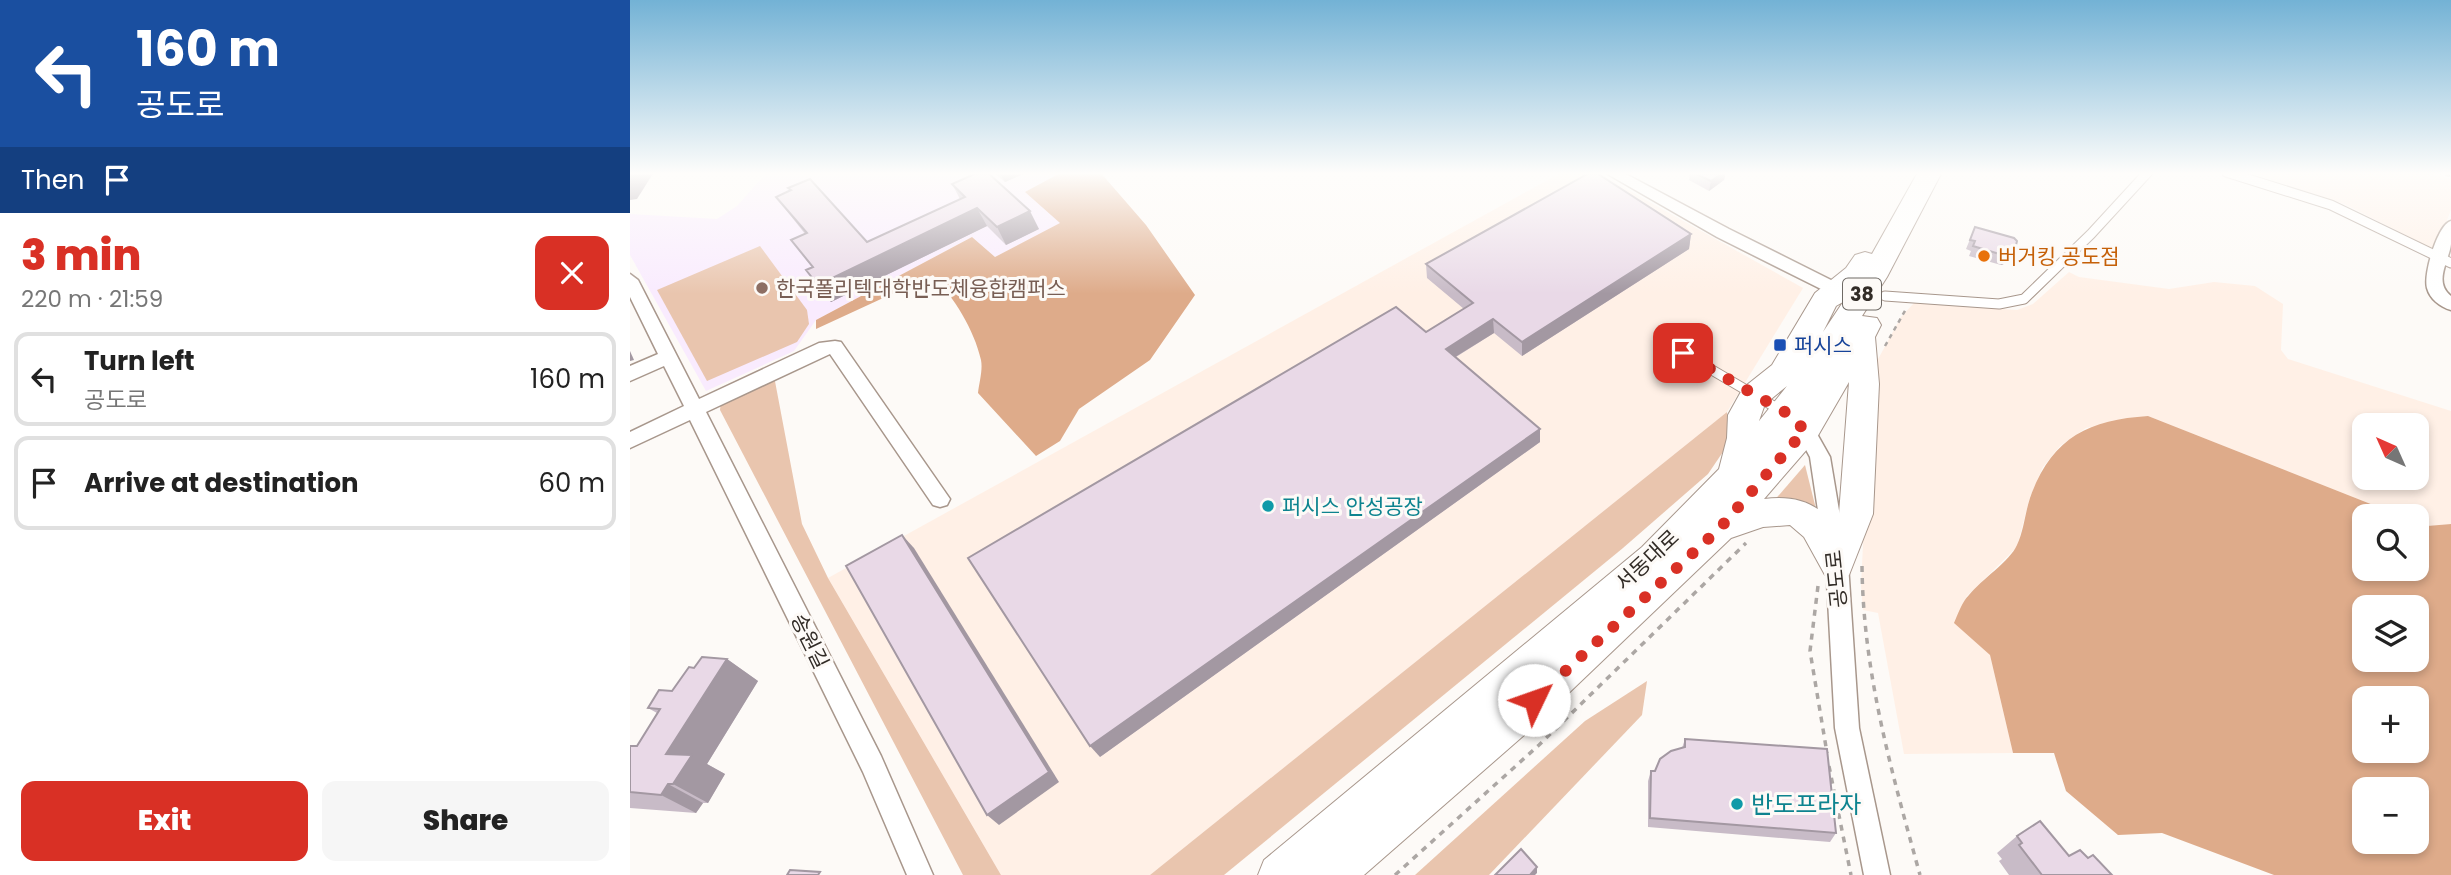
<!DOCTYPE html>
<meta charset="utf-8">
<style>
body{margin:0;font-family:Poppins,"Noto Sans KR",sans-serif;background:#f6f6f6;color:#222;height:100vh;display:flex;flex-direction:column;font-size:26px;white-space:nowrap}
*{box-sizing:border-box;margin:0}
p{font-size:23px;color:#767676}
.icon{flex:none;width:38px;height:38px;fill:none;stroke:currentColor;stroke-width:2;stroke-linecap:round;stroke-linejoin:round}
.map{position:relative;flex:1;overflow:hidden}
.sheet{display:flex;flex-direction:column;background:#fff;width:630px}
.sheet>*{flex:none}
.banner{background:#1a4fa0;color:#fff;overflow:hidden}
.needle{width:46px;rotate:315deg}
.buttons{position:absolute;left:1722px;top:413px;display:grid;gap:14px}
.buttons a{display:grid;place-items:center;width:77px;height:77px;border-radius:14px;background:#fff;box-shadow:0 4px 10px #0003;font-size:35px}
.pin{position:absolute;display:grid;place-items:center;width:60px;height:60px;color:#fff;margin:-30px;border-radius:14px;box-shadow:0 4px 10px #0006}
.me{position:absolute;width:77px;margin:-38px;rotate:48deg;stroke-linejoin:round;filter:drop-shadow(0 0 5px #0008)}
.turn{display:flex;align-items:center;gap:24px;height:147px;padding:0 21px;font-size:32px}
.turn .icon{width:91px;height:91px;stroke-width:2.5}
.turn b{display:block;font-size:49px;line-height:60px}
.then{display:flex;align-items:center;height:66px;padding:0 21px;background:#0003;gap:14px;font-size:26px}
.round{display:grid;place-items:center;flex:none;width:74px;height:74px;border-radius:14px;background:#f6f6f6}
.head{display:flex;align-items:center;justify-content:space-between;height:119px;padding:0 21px}
h1{font-size:42px;font-weight:800;line-height:52px;color:#d93025}
.primary-button{display:flex;gap:14px;margin-top:auto;padding:14px 21px}
.primary-button a{flex:1;height:80px;border-radius:14px;background:#d93025;color:#fff;font-size:28px;font-weight:800;line-height:80px;text-align:center}
.primary-button a+a{background:#f6f6f6;color:#222}
ul{padding:0;list-style:none}
li{display:flex;align-items:center;gap:21px;height:94px;margin:0 14px 10px;padding:0 7px;border:4px solid #e0e0e0;border-radius:14px}
li div{flex:1}
li b{display:block;font-size:26px}
li em{font-style:normal}
main{display:flex;flex:1;min-height:0}
.map>svg:first-child{display:block}
.built{fill:#fff0e6;fill-rule:evenodd}
.education{fill:#f9ebfe}
.green{fill:#e9c5ae}
.forest{fill:#deab8a;fill-rule:evenodd}
.lines{fill:none;stroke-linecap:round;stroke-linejoin:round}
.lane-casing{stroke:#a8978c;stroke-width:11}
.street-casing{stroke:#a8978c;stroke-width:3}
.primary-casing{stroke:#a8978c;stroke-width:2}
.path-far1{stroke:#aca7a4;stroke-width:2.5;stroke-dasharray:4.5 4.5;stroke-linecap:butt}
.path{stroke:#aca7a4;stroke-width:3.5;stroke-dasharray:6 6;stroke-linecap:butt}
.lane{stroke:#fff;stroke-width:9}
.street{fill:#fff;fill-rule:evenodd}
.primary{fill:#fff;fill-rule:evenodd}
.wall{fill:#c8bbc7}
.shaded-wall{fill:#a398a2}
.building{fill:#e9d9e7;stroke:#a398a2;stroke-width:2}
.route{stroke:#d93025;stroke-width:12;stroke-dasharray:0 21.6}
.food-dot{fill:#e8710a;stroke:#fdfaf7;stroke-width:2.5}
.education-dot{fill:#8d6e63;stroke:#fdfaf7;stroke-width:2.5}
.transit-dot{fill:#1a4fb4;stroke:#fdfaf7;stroke-width:2.5}
.culture-dot{fill:#0f9aa8;stroke:#fdfaf7;stroke-width:2.5}
.labels{text-anchor:middle;dominant-baseline:central;stroke-width:6;stroke-linejoin:round;paint-order:stroke}
.shield{fill:#fdfaf7;stroke:#6f6a65;stroke-width:2}
.shield-label{font-size:19px;font-weight:bold;fill:#322c27}
.food-label{font-size:21px;fill:#c56008;stroke:#fdfaf7;text-anchor:start}
.education-label{font-size:21px;fill:#785e54;stroke:#fdfaf7;text-anchor:start}
.transit-label{font-size:21px;fill:#164399;stroke:#fdfaf7;text-anchor:start}
.culture-label{font-size:21px;fill:#0d838f;stroke:#fdfaf7;text-anchor:start}
.street-label{font-size:21px;fill:#322c27;stroke:#fdfaf7}
.near-culture-label{font-size:24px;fill:#0d838f;stroke:#fdfaf7;text-anchor:start}
</style>
<main>
<section class="sheet">
<div class="banner">
<div class="turn"><svg class="icon" aria-label="left" viewBox="0 0 24 24"><path d="M17 20v-9H6M10 6l-5 5 5 5"/></svg><div><b>160 m</b>공도로</div></div>
<div class="then">Then<svg class="icon" aria-label="arrive" viewBox="0 0 24 24"><path d="M6 21V4h12l-3 4 3 4H6"/></svg></div>
</div>
<div class="head"><div><h1>3 min</h1><p>220 m · 21:59</p></div><a class="round" style="background:#d93025;color:#fff"><svg class="icon" aria-label="close" viewBox="0 0 24 24"><path d="M6 6l12 12M18 6L6 18"/></svg></a></div>
<ul>
<li><svg class="icon" aria-label="left" viewBox="0 0 24 24"><path d="M17 20v-9H6M10 6l-5 5 5 5"/></svg><div><b>Turn left</b><p>공도로</p></div><em>160 m</em></li>
<li><svg class="icon" aria-label="arrive" viewBox="0 0 24 24"><path d="M6 21V4h12l-3 4 3 4H6"/></svg><div><b>Arrive at destination</b></div><em>60 m</em></li>
</ul>
<div class="primary-button"><a>Exit</a><a>Share</a></div>
</section>
<div class="map">
<svg width="1821" height="875" viewBox="0 0 1821 875">
<rect width="100%" height="100%" fill="#fdfaf7"/>
<g class="built">
<path d="M 932,172 L 966,172 L 1173,288 L 1097,412 L 520,875 L 371,875 L 198,578 Z"/>
<path d="M 1617,172 L 1795,172 L 1821,179 L 1821,210 L 1805,250 L 1714,204 Z"/>
<path d="M 1439,272 L 1449,277 L 1539,289 L 1584,282 L 1625,286 L 1653,304 L 1651,350 L 1658,359 L 1821,411 L 1821,524 L 1797,526 L 1787,522 L 1787,516 L 1771,516 L 1518,416 L 1456,428 L 1430,446 L 1413,467 L 1400,497 L 1387,547 L 1336,597 L 1360,655 L 1383,753 L 1274,754 L 1248,613 L 1233,610 L 1231,586 L 1237,463 L 1247,361 L 1271,317 L 1284,303 L 1387,310 L 1403,304 ZM 1734,425 L 1787,425 L 1787,478 L 1734,478 Z"/>
</g>
<path class="education" d="M 137,172 L 432,172 L 396,192 L 431,223 L 365,257 L 342,237 L 186,320 L 164,351 L 76,391 L 0,255 L 0,214 L 87,219 L 107,206 Z"/>
<g class="green">
<path d="M 130,246 L 177,310 L 179,324 L 167,342 L 77,381 L 27,290 Z"/>
<path d="M 144,376 L 172,524 L 198,578 L 371,875 L 333,875 L 90,410 L 91,401 Z"/>
<path d="M 1097,412 L 1099,443 L 1078,474 L 993,548 L 594,875 L 520,875 Z"/>
<path d="M 1175,465 L 1189,521 L 1136,510 Z"/>
<path d="M 1017,681 L 1012,715 L 859,875 L 785,875 L 955,721 Z"/>
</g>
<g class="forest">
<path d="M 432,172 L 470,172 L 516,225 L 565,295 L 520,360 L 449,409 L 430,441 L 406,456 L 348,393 C 349,383 353,370 351,360 C 344,329 324,298 303,275 L 186,329 L 186,320 L 342,237 L 365,257 L 430,223 L 395,192 Z"/>
<path d="M 1518,416 L 1771,516 L 1734,516 L 1734,569 L 1787,569 L 1787,522 L 1797,526 L 1821,524 L 1821,875 L 1644,875 L 1532,833 L 1488,835 L 1436,791 L 1424,753 L 1383,753 L 1360,655 L 1324,623 C 1328,614 1332,602 1339,595 C 1351,580 1380,561 1387,545 C 1394,530 1395,513 1400,498 C 1421,438 1458,420 1518,416 ZM 1787,607 L 1787,660 L 1734,660 L 1734,607 ZM 1734,698 L 1787,698 L 1787,751 L 1734,751 ZM 1734,789 L 1787,789 L 1787,842 L 1734,842 Z"/>
</g>
<g class="lines">
<defs>
<g id="lane">
<path d="M 1596,172 L 1701,205 L 1821,263"/>
<path d="M 1255,296 L 1369,304 L 1394,299 L 1461,234 L 1518,172"/>
<path d="M 1053,353 L 1152,411"/>
</g>
<g id="street">
<path d="M 974,172 L 992,172 L 1099,229 L 1215,287 L 1217,291 L 1209,297 L 1203,295 L 1087,237 Z"/>
<path d="M 1821,221 C 1821,228 1821,236 1821,244 C 1819,261 1803,282 1821,296 L 1821,310 C 1810,307 1800,299 1797,288 C 1793,274 1808,224 1821,221 Z"/>
<path d="M 0,274 L 8,280 L 69,399 L 189,343 L 205,341 L 211,342 L 320,499 L 317,505 L 310,507 L 303,505 L 200,354 L 76,412 L 251,756 L 303,875 L 277,875 L 233,772 L 60,420 L 0,448 L 0,432 L 54,406 L 34,366 L 0,381 L 0,366 L 28,354 L 0,297 Z"/>
<path d="M 1167,416 L 1182,425 L 1200,457 L 1218,564 L 1229,728 L 1260,875 L 1234,875 L 1205,728 L 1196,564 L 1180,457 L 1168,435 L 1157,423 L 1160,418 Z"/>
</g>
<path id="primary" d="M 1288,172 L 1312,172 L 1257,277 L 1232,316 L 1247,318 L 1251,325 L 1245,337 L 1249,384 L 1243,514 L 1219,575 L 1207,579 L 1195,575 L 1174,537 L 1160,525 L 1133,527 L 1101,538 L 900,730 L 734,875 L 628,875 L 634,860 L 1012,547 L 1089,469 L 1097,438 L 1098,415 L 1113,388 L 1142,365 L 1185,293 L 1216,268 L 1225,255 L 1235,252 L 1242,254 ZM 1213,302 L 1193,332 L 1206,306 ZM 1219,382 L 1209,514 L 1205,526 C 1188,502 1163,495 1134,499 L 1186,439 ZM 1157,386 L 1129,421 L 1135,404 Z"/>
</defs>
<use href="#lane" class="lane-casing"/>
<use href="#street" class="street-casing"/>
<use href="#primary" class="primary-casing"/>
<g class="path-far1">
<path d="M 1807,172 L 1821,176"/>
<path d="M 1255,346 L 1276,309"/>
</g>
<g class="path">
<path d="M 1232,566 C 1233,673 1262,773 1290,875"/>
<path d="M 1188,586 L 1180,651 L 1197,753"/>
<path d="M 1199,766 L 1221,875"/>
<path d="M 765,875 L 909,745 L 1116,543"/>
</g>
<use href="#lane" class="lane"/>
<use href="#street" class="street"/>
<use href="#primary" class="primary"/>
</g>
<g class="wall">
<path d="M 363,172 L 398,172 L 375,182 Z"/>
<path d="M 1060,172 L 1096,172 L 1094,180 L 1079,191 L 1059,180 Z"/>
<path d="M 322,184 L 409,229 L 376,245 L 357,226 L 201,302 L 176,270 L 182,267 L 161,240 L 175,234 L 146,197 L 237,242 L 330,199 Z"/>
<path d="M 1345,227 L 1384,238 L 1379,262 L 1371,265 L 1339,256 L 1341,251 L 1336,249 Z"/>
<path d="M 1061,234 L 1059,249 L 892,356 L 864,333 L 826,357 L 910,442 L 470,757 L 834,309 L 797,278 L 796,264 Z"/>
<path d="M 97,659 L 128,681 L 77,764 L 95,774 L 78,803 L 73,803 L 66,813 L 0,808 L 0,746 L 7,746 L 27,713 L 18,708 L 42,691 L 64,668 Z"/>
<path d="M 1055,739 L 1206,833 L 1200,842 L 1018,827 L 1018,781 L 1021,771 L 1025,771 L 1052,748 Z"/>
<path d="M 1387,836 L 1439,856 L 1458,858 L 1482,875 L 1379,875 L 1369,861 L 1372,859 L 1367,853 Z"/>
</g>
<g class="shaded-wall">
<path d="M 0,172 L 24,172 L 7,199 L 0,200 Z"/>
<path d="M 369,172 L 398,172 L 375,182 Z"/>
<path d="M 1094,172 L 1096,172 L 1094,180 L 1079,191 L 1081,181 Z"/>
<path d="M 347,208 L 357,226 L 201,302 L 188,285 Z"/>
<path d="M 400,211 L 409,229 L 376,245 L 367,227 Z"/>
<path d="M 1061,234 L 1059,249 L 892,356 L 892,342 Z"/>
<path d="M 1384,253 L 1379,262 L 1371,265 L 1376,256 Z"/>
<path d="M 863,319 L 864,333 L 817,362 L 816,349 Z"/>
<path d="M 0,351 L 4,360 L 0,361 Z"/>
<path d="M 910,429 L 910,442 L 470,757 L 460,746 Z"/>
<path d="M 272,535 L 284,548 L 429,782 L 369,825 L 357,815 Z"/>
<path d="M 97,659 L 128,681 L 77,764 L 95,774 L 78,803 L 43,784 L 36,754 Z"/>
<path d="M 38,784 L 73,803 L 66,813 L 31,795 Z"/>
<path d="M 907,867 L 907,873 L 905,875 L 900,875 Z"/>
</g>
<g class="building">
<path d="M 349,172 L 357,172 L 400,211 L 367,227 L 347,208 L 188,285 L 176,270 L 183,267 L 161,240 L 177,233 L 146,197 L 161,190 L 158,188 L 180,179 L 237,242 L 335,197 L 322,184 Z"/>
<path d="M 961,172 L 965,172 L 1061,234 L 892,342 L 863,319 L 816,349 L 910,429 L 460,746 L 338,558 L 766,307 L 796,332 L 843,303 L 796,264 Z"/>
<path d="M 1062,172 L 1094,172 L 1081,181 Z"/>
<path d="M 1345,227 L 1384,238 L 1387,241 L 1384,253 L 1376,256 L 1343,246 L 1345,241 L 1340,240 Z"/>
<path d="M 272,535 L 419,772 L 357,815 L 216,566 Z"/>
<path d="M 72,657 L 97,659 L 36,754 L 62,755 L 43,784 L 38,784 L 31,795 L 0,792 L 0,746 L 7,746 L 30,709 L 18,708 L 29,690 L 42,691 L 59,667 L 64,668 Z"/>
<path d="M 1055,739 L 1197,749 L 1206,833 L 1020,818 L 1021,771 L 1025,771 L 1030,759 L 1041,751 L 1055,747 Z"/>
<path d="M 1410,821 L 1439,856 L 1450,850 L 1458,858 L 1463,855 L 1482,875 L 1412,875 L 1389,845 L 1392,843 L 1387,836 Z"/>
<path d="M 891,849 L 907,867 L 900,875 L 865,875 Z"/>
<path d="M 160,870 L 190,872 L 188,875 L 157,875 Z"/>
</g>
<linearGradient id="sky" x2="0" y2="1"><stop stop-color="#73b2d5"/><stop offset="0.59" stop-color="#fefdfb"/><stop offset="1" stop-color="#fefdfb" stop-opacity="0"/></linearGradient>
<rect width="1821" height="294" fill="url(#sky)"/>
<g class="lines">
<path class="route" d="M 904,700 L 1090,528 L 1175,430 L 1155,412 L 1053,353"/>
</g>
<circle class="food-dot" cx="1354" cy="256" r="7"/>
<circle class="education-dot" cx="132" cy="288" r="7"/>
<rect class="transit-dot" x="1143" y="338" width="14" height="14" rx="3.5"/>
<g class="culture-dot">
<circle cx="638" cy="506" r="7"/>
<circle cx="1107" cy="804" r="7"/>
</g>
<g class="labels">
<rect class="shield" x="1213" y="278.5" width="38" height="31" rx="5"/>
<g class="shield-label">
<text x="1232" y="294">38</text>
</g>
<g class="food-label">
<text x="1368" y="256">버거킹 공도점</text>
</g>
<g class="education-label">
<text x="146" y="288">한국폴리텍대학반도체융합캠퍼스</text>
</g>
<g class="transit-label">
<text x="1164" y="345">퍼시스</text>
</g>
<g class="culture-label">
<text x="652" y="506">퍼시스 안성공장</text>
</g>
<g class="street-label">
<text transform="translate(1017 560) rotate(-43)">서동대로</text>
<text transform="translate(1206 579) rotate(-96)">공도로</text>
<text transform="translate(180 641) rotate(64)">송원길</text>
</g>
<g class="near-culture-label">
<text x="1121" y="804">반도프라자</text>
</g>
</g>
</svg>
<div class="buttons">
<a><svg class="needle" viewBox="-14 -14 28 28"><path d="M0-13l5 13h-10z" fill="#e53935"/><path d="M0 13l5-13h-10z" fill="#767676"/></svg></a>
<a><svg class="icon" aria-label="search" viewBox="0 0 24 24"><circle cx="10" cy="10" r="6"/><path d="M15 15l6 6"/></svg></a>
<a><svg class="icon" aria-label="layers" viewBox="0 0 24 24"><path d="M12 4l9 5-9 5-9-5zM3 14l9 5 9-5"/></svg></a>
<a>+</a>
<a>−</a>
</div>
<div class="pin" style="left:1053px;top:353px;background:#d93025"><svg class="icon" aria-label="arrive" viewBox="0 0 24 24"><path d="M6 21V4h12l-3 4 3 4H6"/></svg></div>
<svg class="me" style="left:904px;top:700px" viewBox="-20 -20 40 40"><circle r="19" fill="#fff"/><path d="M0-13L10 11 0 6-10 11z" fill="#d93025"/></svg>
</div>
</main>
